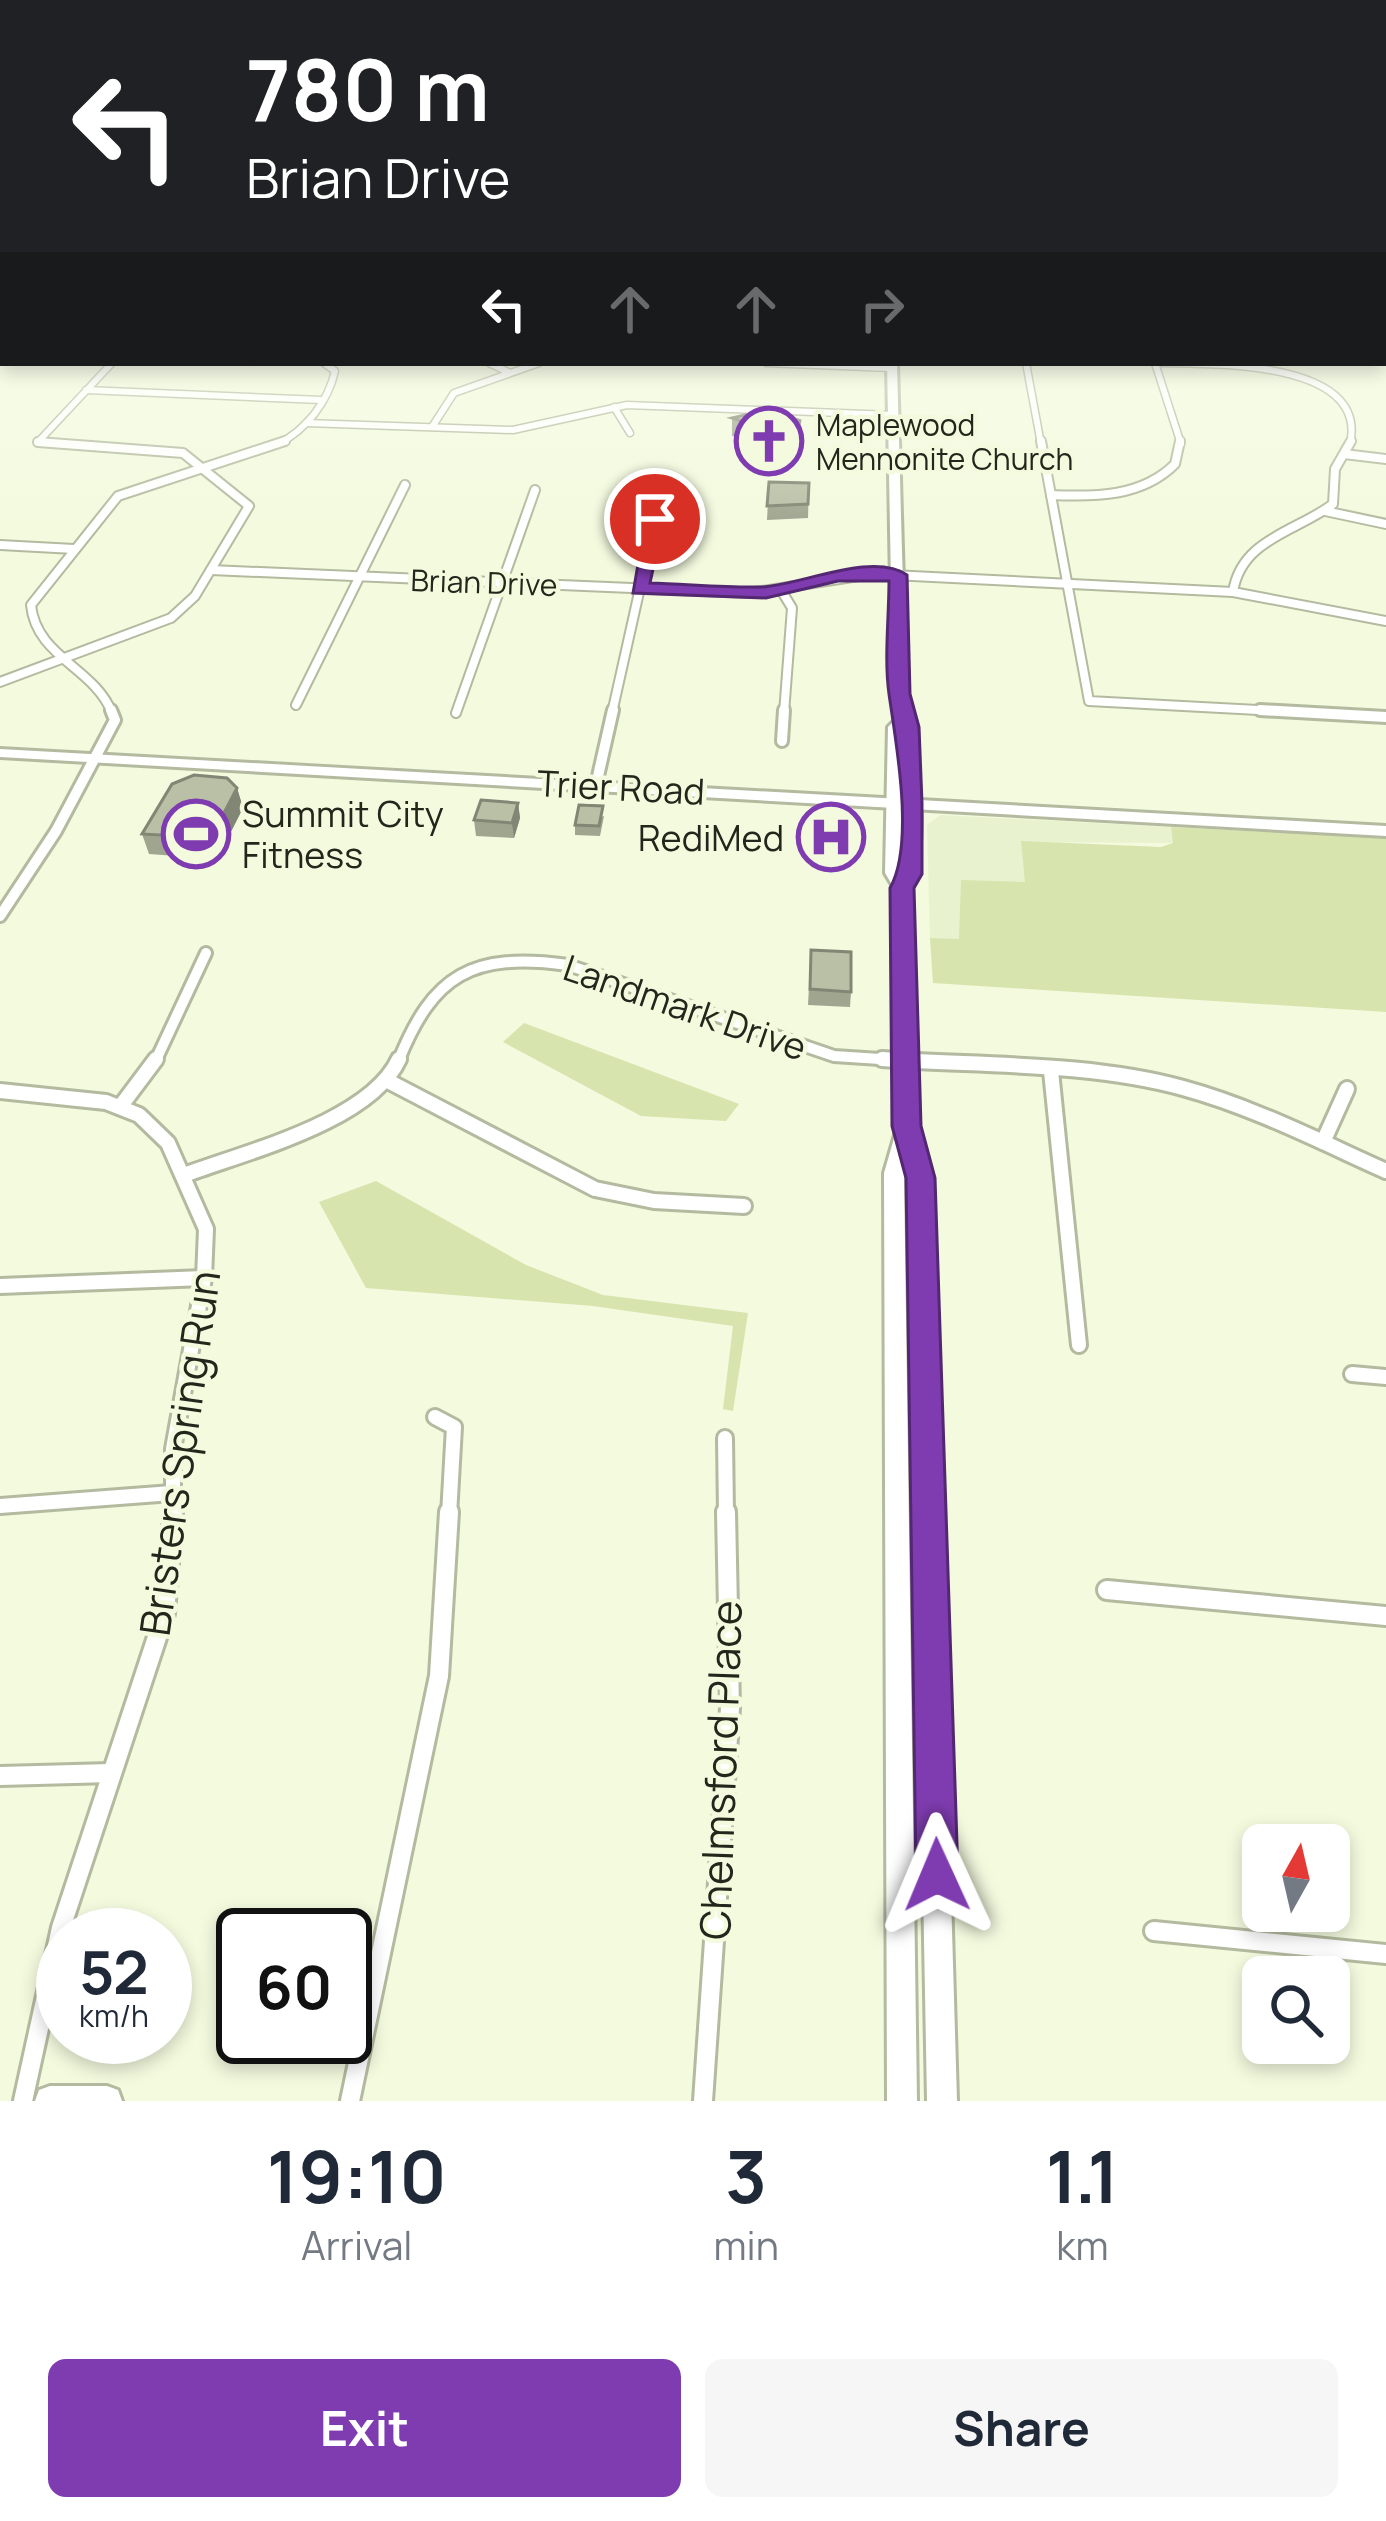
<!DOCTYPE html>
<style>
body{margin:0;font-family:Manrope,sans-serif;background:#f6f6f7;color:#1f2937;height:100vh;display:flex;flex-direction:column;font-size:45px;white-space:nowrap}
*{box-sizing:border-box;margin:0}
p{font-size:39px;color:#747a83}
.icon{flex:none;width:66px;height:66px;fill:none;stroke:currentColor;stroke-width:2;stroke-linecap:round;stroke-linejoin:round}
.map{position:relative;height:2101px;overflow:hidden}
.details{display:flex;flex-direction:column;background:#fff;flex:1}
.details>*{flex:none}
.top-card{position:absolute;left:0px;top:0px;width:1386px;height:366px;box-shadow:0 6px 18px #0003;background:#202124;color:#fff;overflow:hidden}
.needle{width:78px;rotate:8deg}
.tools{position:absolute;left:1242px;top:1824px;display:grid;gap:24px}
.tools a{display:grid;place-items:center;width:108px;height:108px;border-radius:18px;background:#fff;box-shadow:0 6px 18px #0003;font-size:60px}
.speed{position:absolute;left:36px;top:1908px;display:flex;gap:24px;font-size:60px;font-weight:700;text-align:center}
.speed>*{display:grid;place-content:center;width:156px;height:156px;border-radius:50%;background:#fff;box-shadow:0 6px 18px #0003;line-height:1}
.speed small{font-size:30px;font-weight:400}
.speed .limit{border:6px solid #111;border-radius:18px;background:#fff;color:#111}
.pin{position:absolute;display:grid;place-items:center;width:102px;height:102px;color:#fff;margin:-51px;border:6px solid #fff;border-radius:50%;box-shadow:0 3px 12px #0007}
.me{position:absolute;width:132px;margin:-66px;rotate:359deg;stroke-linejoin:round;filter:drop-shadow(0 0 9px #0008)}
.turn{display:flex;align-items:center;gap:42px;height:252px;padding:0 48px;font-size:54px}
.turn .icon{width:156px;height:156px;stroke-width:2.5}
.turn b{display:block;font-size:84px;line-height:102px}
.lanes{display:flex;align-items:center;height:114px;padding:0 48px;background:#0003;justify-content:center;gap:60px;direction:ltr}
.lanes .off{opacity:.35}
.eta{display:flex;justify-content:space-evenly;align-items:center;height:204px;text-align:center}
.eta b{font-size:72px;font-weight:700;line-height:84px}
.cta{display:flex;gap:24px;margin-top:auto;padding:24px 48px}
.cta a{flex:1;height:138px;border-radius:18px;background:#7f3cb0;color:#fff;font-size:48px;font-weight:700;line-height:138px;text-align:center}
.cta a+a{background:#f6f6f7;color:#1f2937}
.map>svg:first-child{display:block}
.built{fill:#e9f2ce}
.green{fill:#d7e4ae}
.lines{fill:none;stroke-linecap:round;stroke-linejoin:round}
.street-far4-casing{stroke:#b3ba9f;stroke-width:9}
.street-far3-casing{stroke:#b3ba9f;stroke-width:12}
.street-far2-casing{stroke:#b3ba9f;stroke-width:16}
.street-far1-casing{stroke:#b3ba9f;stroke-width:20}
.street-casing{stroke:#b3ba9f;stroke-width:24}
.secondary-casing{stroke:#b3ba9f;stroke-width:6}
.primary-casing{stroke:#b3ba9f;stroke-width:6}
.street-far4{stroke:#fff;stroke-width:6}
.street-far3{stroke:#fff;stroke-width:8}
.street-far2{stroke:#fff;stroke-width:10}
.street-far1{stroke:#fff;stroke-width:14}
.street{stroke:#fff;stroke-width:18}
.secondary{fill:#fff;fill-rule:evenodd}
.primary{fill:#fff;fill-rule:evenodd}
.wall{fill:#9fa58f}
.shaded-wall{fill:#828674}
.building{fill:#b9c0a6;stroke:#828674;stroke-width:3}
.route{fill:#7f3cb0;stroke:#532772;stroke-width:3}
.labels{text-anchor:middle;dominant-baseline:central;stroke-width:9;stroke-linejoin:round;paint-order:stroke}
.far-poi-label{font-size:30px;fill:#24261c;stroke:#f3fade;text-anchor:start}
.far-street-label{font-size:30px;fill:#24261c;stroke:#f3fade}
.street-label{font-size:36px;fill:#24261c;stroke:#f3fade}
.poi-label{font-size:36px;fill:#24261c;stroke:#f3fade;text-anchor:start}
.near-street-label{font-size:42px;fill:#24261c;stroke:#f3fade}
</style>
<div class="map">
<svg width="1386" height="2101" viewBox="0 0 1386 2101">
<rect width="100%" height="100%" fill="#f3fade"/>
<path class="built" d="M 940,815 L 1171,827 L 1174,843 L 1021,842 L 1026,882 L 959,940 L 930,938 L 927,825 Z"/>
<g class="green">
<path d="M 1171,827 L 1386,838 L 1386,1012 L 933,983 L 930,938 L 959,939 L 961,880 L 1025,882 L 1021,841 L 1161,847 L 1173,843 Z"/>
<path d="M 524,1023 L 739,1104 L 726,1121 L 641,1116 L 503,1042 Z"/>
<path d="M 376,1181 L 526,1265 L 603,1295 L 748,1313 L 733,1411 L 723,1409 L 733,1326 L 593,1306 L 366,1288 L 319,1202 Z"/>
</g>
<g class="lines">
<defs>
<g id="street-far4">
<path d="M 1383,285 L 1386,289"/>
<path d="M 489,363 L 508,372"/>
<path d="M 766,363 L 891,368"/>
<path d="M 1026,363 L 1041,444"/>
<path d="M 1155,363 L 1181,444"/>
<path d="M 1161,363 C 1212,364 1369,360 1350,444"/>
<path d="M 86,390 L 321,400"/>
<path d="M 614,407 L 630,433"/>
<path d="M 306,423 L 513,430 L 627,405 L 892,415"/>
<path d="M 432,427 L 454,393 L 539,363"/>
<path d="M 38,442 L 112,363"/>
<path d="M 38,442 L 67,444"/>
<path d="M 278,444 C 306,430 328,402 335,371 L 324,363"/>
</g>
<g id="street-far3">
<path d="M 1041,441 L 1089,701 L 1316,713"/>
<path d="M 1344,454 L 1386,459"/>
<path d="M 1051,495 C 1095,497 1142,497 1175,464 L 1180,441"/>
<path d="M 1325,511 L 1386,524"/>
<path d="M 0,545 L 74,549"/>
<path d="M 211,570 L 749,593 L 872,574 L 1233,592 L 1386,621"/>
<path d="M 781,590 L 792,608 L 784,713"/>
<path d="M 1233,592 C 1241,539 1296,532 1333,504 L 1335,469 L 1351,441"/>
<path d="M 0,682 L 171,618 L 195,596 L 249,506 L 183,453 L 38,442"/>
<path d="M 296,705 L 405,485"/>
<path d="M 112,713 C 95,668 36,657 31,605 L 118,496 L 285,441"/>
<path d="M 456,713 L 535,490"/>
<path d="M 612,713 L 661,494"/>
</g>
<g id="street-far2">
<path d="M 1260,710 L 1386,717"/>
<path d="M 782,741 L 784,710"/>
<path d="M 596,785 L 613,710"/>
<path d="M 0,916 L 56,831 L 115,720 L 111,710"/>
<path d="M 155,1062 L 206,953"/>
<path d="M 398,1062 C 433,974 472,952 568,965 L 834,1056 L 926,1062"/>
</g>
<g id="street-far1">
<path d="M 882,1059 C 980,1066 1088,1062 1183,1088 C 1253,1107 1319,1141 1386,1171"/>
<path d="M 1051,1071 L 1079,1345"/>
<path d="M 388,1081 L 595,1189 L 654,1201 L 744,1206"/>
<path d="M 0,1091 L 106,1102 L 139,1115 L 168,1143 L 206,1229 L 204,1278 L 173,1449 L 173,1515"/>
<path d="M 120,1107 L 156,1059"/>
<path d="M 1323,1142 L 1347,1089"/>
<path d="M 184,1175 C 245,1152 370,1122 399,1059"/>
<path d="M 0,1286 L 204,1278"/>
<path d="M 1352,1374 L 1386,1377"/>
<path d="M 435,1417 L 454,1427 L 449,1515"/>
<path d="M 725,1438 L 726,1515"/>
<path d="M 0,1506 L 172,1493"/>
</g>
<g id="street">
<path d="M 1107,1590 L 1386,1616"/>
<path d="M 0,1776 L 111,1773"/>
<path d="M 1154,1931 L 1386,1954"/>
<path d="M 23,2101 L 61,1928 L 165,1613 L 173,1512"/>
<path d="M 350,2101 L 439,1676 L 449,1512"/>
<path d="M 703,2101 L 730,1708 L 726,1512"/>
</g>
<g id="secondary">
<rect x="1383" y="295" width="3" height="6"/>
<path d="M 0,749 L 1386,826 L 1386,836 L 0,757 Z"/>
<path d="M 50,2086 L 107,2086 L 118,2090 L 122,2101 L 35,2101 L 39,2090 Z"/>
</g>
<g id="primary">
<rect x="0" y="252" width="3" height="6"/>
<path d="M 887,363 L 897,363 C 900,471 902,579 907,687 C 910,755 935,821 910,888 L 915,1126 L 930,1178 L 957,2101 L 927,2101 L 910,1178 L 906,1163 L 904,1173 L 917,2101 L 887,2101 L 884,1173 L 897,1128 L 894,888 L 885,873 L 888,727 L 896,719 L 893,694 ZM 902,761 L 906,819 L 901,870 Z"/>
</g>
</defs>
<use href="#street-far4" class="street-far4-casing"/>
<use href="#street-far3" class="street-far3-casing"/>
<use href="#street-far2" class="street-far2-casing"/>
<use href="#street-far1" class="street-far1-casing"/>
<use href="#street" class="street-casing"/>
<use href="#secondary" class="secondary-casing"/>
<use href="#primary" class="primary-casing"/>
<use href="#street-far4" class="street-far4"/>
<use href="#street-far3" class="street-far3"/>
<use href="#street-far2" class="street-far2"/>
<use href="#street-far1" class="street-far1"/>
<use href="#street" class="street"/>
<use href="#secondary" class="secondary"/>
<use href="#primary" class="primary"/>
</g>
<g class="wall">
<path d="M 732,418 L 800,439 L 773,444 L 771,460 L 741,458 L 742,439 L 732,436 Z"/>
<path d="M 769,482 L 809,483 L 808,518 L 767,520 Z"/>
<path d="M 237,788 L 243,808 L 217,859 L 149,854 L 142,834 Z"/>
<path d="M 518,803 L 520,818 L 514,838 L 476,836 L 474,820 Z"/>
<path d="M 813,809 L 852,812 L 849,848 L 811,846 Z"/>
<path d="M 604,816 L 600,836 L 575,835 L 575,825 Z"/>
<path d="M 811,950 L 851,992 L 850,1007 L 808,1005 Z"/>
</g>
<g class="shaded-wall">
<path d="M 801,421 L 800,439 L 773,444 L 771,460 L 773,426 Z"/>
<path d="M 237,788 L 243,808 L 217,859 L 211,838 Z"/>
<path d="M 518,803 L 520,818 L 514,838 L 512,823 Z"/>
</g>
<g class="building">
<path d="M 768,410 L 801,421 L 773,426 L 771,442 L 742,440 L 745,422 L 732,418 Z"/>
<path d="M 769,482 L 809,483 L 808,504 L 767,506 Z"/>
<path d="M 194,775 L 227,778 L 237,788 L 211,838 L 142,834 L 172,784 Z"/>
<path d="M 481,800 L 518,803 L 512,823 L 474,820 Z"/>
<path d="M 579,805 L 603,806 L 599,826 L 575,825 Z"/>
<path d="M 813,809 L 852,812 L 850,833 L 813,831 Z"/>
<path d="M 811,950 L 851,952 L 851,992 L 810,989 Z"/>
</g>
<linearGradient id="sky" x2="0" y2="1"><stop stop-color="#85adad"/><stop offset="0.44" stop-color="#fafdf0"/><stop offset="1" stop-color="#fafdf0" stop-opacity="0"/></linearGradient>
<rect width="1386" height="529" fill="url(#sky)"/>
<path class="route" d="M 655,514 L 664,519 L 650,583 C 687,584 726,588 762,587 C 801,585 873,551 907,575 L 910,694 L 919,727 L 922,803 L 922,874 L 914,888 L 921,1126 L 935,1178 L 958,1875 L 952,1890 L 937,1896 L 922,1890 L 916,1875 L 906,1178 L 892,1126 L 890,888 C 915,844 896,743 889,694 C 884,658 889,618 889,581 L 838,581 L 766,598 L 633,593 L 646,519 Z"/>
<defs>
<symbol id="church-ring" viewBox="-11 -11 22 22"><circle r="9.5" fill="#f3fade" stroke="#7f3cb0" stroke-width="1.5"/><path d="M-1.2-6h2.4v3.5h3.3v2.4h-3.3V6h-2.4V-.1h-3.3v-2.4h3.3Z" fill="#7f3cb0"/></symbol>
<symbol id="stadium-ring" viewBox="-11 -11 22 22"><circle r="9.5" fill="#f3fade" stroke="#7f3cb0" stroke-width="1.5"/><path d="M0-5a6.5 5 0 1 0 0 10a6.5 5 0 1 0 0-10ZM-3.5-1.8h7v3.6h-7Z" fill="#7f3cb0"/></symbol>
<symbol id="hospital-ring" viewBox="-11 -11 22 22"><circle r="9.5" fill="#f3fade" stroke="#7f3cb0" stroke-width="1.5"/><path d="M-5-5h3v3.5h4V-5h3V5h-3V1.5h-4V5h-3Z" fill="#7f3cb0"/></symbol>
</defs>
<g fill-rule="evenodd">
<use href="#church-ring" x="731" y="403" width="76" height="76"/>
<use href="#stadium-ring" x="158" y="796" width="76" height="76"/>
<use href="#hospital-ring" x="793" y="799" width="76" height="76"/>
</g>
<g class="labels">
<g class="far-poi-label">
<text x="816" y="424">Maplewood<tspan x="816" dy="34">Mennonite Church</tspan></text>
</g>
<g class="far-street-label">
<text transform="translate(484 582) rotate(2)">Brian Drive</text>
</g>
<g class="street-label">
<text transform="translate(621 787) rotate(3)">Trier Road</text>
<text transform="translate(685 1007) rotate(19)">Landmark Drive</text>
</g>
<g class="poi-label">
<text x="242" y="813">Summit City<tspan x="242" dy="41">Fitness</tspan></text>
<text x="784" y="837" text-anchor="end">RediMed</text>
</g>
<g class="near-street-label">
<text transform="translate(179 1453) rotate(-82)">Bristers Spring Run</text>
<text transform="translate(720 1770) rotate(-88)">Chelmsford Place</text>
</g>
</g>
</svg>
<div class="tools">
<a><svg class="needle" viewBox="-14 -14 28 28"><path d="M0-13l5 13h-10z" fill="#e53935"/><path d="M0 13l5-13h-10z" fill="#747a83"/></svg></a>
<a><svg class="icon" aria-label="search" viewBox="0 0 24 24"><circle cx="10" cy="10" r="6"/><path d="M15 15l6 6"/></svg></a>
</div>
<div class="speed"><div>52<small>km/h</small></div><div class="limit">60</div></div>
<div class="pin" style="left:655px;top:519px;background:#d93025"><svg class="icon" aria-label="arrive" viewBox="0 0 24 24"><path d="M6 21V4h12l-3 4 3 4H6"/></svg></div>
<svg class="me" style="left:937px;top:1875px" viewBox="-20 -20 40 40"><path d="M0-17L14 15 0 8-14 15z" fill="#7f3cb0" stroke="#fff" stroke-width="4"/></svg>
<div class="top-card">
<div class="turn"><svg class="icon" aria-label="left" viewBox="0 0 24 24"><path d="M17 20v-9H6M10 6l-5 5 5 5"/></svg><div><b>780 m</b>Brian Drive</div></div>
<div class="lanes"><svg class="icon" aria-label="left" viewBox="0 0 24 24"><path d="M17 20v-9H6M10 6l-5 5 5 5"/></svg><svg class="icon off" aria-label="ahead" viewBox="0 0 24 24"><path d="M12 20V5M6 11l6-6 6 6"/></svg><svg class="icon off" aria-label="ahead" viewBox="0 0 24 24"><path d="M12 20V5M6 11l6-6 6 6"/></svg><svg class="icon off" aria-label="right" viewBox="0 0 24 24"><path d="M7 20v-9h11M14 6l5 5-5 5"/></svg></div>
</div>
</div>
<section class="details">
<div class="eta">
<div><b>19:10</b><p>Arrival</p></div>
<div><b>3</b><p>min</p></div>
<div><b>1.1</b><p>km</p></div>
</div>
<div class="cta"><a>Exit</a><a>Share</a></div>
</section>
